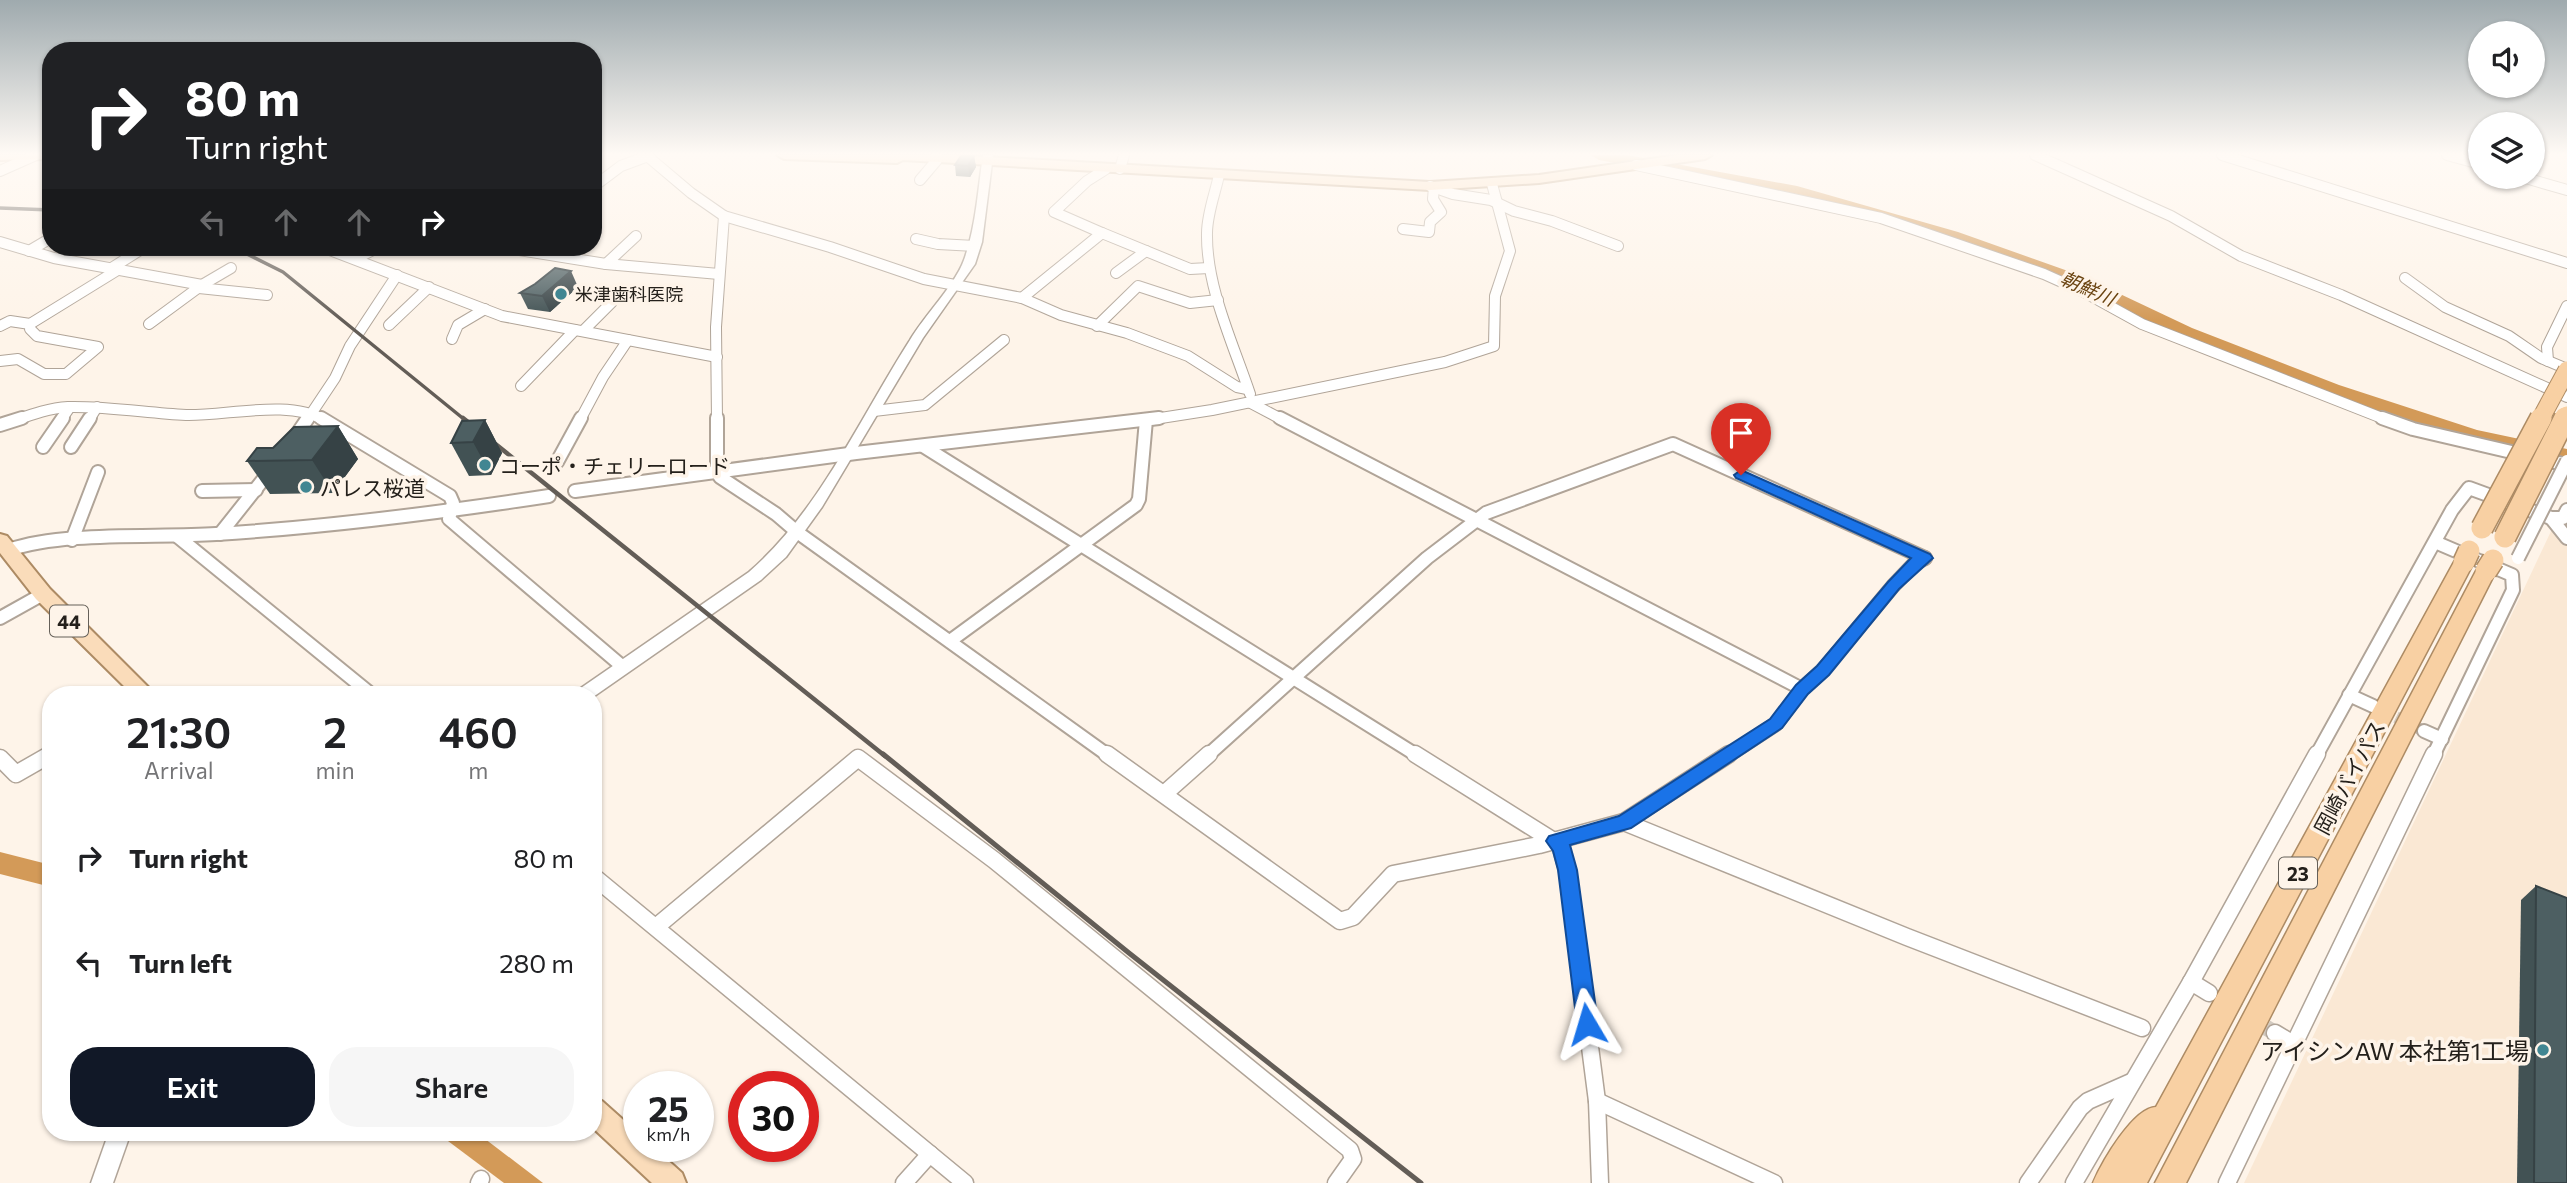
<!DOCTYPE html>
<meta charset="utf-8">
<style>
body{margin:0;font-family:Commissioner,"Noto Sans JP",sans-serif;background:#f6f6f6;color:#202124;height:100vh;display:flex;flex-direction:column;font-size:26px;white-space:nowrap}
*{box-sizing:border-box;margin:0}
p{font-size:23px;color:#757577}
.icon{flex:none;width:38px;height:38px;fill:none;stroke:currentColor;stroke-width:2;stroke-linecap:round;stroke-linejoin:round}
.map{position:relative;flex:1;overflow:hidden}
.sheet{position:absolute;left:42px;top:686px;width:560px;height:455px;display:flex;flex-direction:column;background:#fff;border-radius:28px;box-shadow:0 2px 5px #0004}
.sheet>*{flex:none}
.banner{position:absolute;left:42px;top:42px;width:560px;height:214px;border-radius:28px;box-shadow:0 2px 5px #0004;background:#202124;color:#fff;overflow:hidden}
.controls{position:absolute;left:2468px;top:21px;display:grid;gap:14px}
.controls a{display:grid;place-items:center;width:77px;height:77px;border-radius:50%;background:#fff;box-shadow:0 2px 5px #0004;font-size:35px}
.speed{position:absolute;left:623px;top:1071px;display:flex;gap:14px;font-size:35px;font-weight:700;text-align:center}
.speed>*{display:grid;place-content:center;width:91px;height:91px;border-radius:50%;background:#fff;box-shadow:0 2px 5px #0004;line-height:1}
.speed small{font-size:18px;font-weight:400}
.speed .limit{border:10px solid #d22;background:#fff;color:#111}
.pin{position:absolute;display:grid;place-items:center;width:60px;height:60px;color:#fff;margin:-72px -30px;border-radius:50% 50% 50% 0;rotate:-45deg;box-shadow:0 0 7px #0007}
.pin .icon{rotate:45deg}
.me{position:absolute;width:77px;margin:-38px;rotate:353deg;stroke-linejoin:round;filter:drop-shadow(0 0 5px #0008)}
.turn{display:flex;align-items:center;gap:24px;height:147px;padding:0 28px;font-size:32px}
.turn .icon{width:91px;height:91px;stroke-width:2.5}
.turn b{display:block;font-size:49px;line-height:60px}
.lanes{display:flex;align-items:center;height:66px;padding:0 28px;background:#0003;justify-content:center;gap:35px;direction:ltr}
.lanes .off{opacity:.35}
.eta{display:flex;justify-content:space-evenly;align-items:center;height:119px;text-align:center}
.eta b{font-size:42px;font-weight:600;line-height:49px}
.action{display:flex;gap:14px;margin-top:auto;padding:14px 28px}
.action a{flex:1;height:80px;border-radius:28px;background:#111827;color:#fff;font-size:28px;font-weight:600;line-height:80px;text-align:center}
.action a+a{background:#f6f6f6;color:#202124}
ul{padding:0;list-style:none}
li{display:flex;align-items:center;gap:21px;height:105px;padding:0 28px}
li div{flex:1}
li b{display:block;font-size:26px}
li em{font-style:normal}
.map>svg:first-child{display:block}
.built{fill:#fae8d4}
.water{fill:#d39a58}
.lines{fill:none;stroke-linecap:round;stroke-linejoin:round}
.river{fill:#d39a58;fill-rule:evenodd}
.minor-tunnel-far1{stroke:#d2cac0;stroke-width:12;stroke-dasharray:12 6;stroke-linecap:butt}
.minor-tunnel{stroke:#d2cac0;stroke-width:16;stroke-dasharray:16 8;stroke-linecap:butt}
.minor-far2-casing{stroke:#b0a498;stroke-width:12}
.minor-far1-casing{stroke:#b0a498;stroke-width:16}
.minor-casing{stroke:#b0a498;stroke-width:19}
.tertiary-casing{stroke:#b0a498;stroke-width:3}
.primary-casing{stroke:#ad8b64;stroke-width:4}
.trunk-casing{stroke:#ad8b64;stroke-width:3}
.minor-far2{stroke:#fff;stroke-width:10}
.minor-far1{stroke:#fff;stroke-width:12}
.minor{stroke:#fff;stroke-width:16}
.tertiary{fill:#fff;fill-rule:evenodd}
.primary{fill:#fadcba;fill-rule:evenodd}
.trunk{fill:#f8d0a3;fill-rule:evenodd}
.rail-far2{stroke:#635d57;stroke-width:3.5}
.rail-far1{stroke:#635d57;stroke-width:4.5}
.rail{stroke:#635d57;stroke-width:5}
.minor-bridge-casing{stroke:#b0a498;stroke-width:16;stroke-linecap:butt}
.trunk-bridge-far1-casing{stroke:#ad8b64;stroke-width:19;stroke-linecap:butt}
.trunk-bridge-casing{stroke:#ad8b64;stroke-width:24;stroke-linecap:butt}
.minor-bridge{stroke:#fff;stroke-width:12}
.trunk-bridge-far1{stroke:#f8d0a3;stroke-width:17}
.trunk-bridge{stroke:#f8d0a3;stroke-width:21}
.wall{fill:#425254}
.shaded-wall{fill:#364245}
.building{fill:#4d5f62;stroke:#364245;stroke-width:2}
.route{fill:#1a73e8;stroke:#114b97;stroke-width:2}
.poi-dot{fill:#418692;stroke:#fef4e9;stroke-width:2.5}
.labels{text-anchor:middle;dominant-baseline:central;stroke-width:7;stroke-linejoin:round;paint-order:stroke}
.far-poi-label{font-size:18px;fill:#24201b;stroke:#fef4e9;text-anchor:start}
.far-water-label{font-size:19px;font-style:italic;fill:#6a4310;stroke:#fef4e9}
.shield{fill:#fef4e9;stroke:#656059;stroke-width:2}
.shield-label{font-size:19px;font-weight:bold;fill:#24201b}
.poi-label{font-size:21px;fill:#24201b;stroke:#fef4e9;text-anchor:start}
.street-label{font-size:21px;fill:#24201b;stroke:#fef4e9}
.near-poi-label{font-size:24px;fill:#24201b;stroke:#fef4e9;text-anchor:end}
</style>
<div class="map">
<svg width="2567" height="1183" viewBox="0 0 2567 1183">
<rect width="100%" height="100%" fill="#fef4e9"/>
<path class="built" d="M 2553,527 L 2567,544 L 2567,1183 L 2244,1183 Z"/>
<g class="water">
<path d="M 0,852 L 51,865 L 51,887 L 0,874 Z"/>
<path d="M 436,1132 L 476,1132 L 543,1183 L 504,1183 Z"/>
</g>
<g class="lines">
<path class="river" d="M 1591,155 L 1627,155 L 1797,186 L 1958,232 L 2082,276 L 2192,328 L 2339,385 L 2477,430 L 2567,449 L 2567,463 L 2465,441 L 2325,393 L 2178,336 L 2068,284 L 1946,240 L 1795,196 L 1599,160 Z"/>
<path class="minor-tunnel-far1" d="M 2380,709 L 2424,731"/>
<path class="minor-tunnel" d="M 2225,1003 L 2275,1033"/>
<defs>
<g id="minor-far2">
<path d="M 646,155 L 691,193 L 724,216 L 830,247 L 924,279 L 1022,298 L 1061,315 L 1127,333 L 1188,356 L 1237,387 L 1247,389"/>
<path d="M 2035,155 L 2171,216 L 2241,256 L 2341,295 L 2567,397"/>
<path d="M 2222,155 L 2567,263"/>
<path d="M 2447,155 L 2480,164"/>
<path d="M 1636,165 L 1881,218 L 2044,274 L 2084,292 L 2142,324 L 2387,420"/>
<path d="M 1120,169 L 1124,155"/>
<path d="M 0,171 L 36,155"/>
<path d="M 1219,175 C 1215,194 1207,214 1207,233 C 1206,287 1233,343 1250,394"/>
<path d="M 2522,177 L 2567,190"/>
<path d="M 920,180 L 937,160 L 936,155"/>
<path d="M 1430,186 L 1453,194 L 1491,200 L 1514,211 L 1552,221 L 1618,246"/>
<path d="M 593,187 L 621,166 L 648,156"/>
<path d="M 1403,229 L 1429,232 L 1430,222 L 1441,212 L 1433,199 L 1434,187"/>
<path d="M 1102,233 L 1054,212 L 1087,181 L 1106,169"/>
<path d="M 916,239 L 938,244 L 975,246"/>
<path d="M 0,242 L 54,258 L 202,285 L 149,324"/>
<path d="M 322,247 L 502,316 L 717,357"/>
<path d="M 500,247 L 606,264 L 719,274"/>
<path d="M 29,251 L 51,238"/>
<path d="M 355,259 L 379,247"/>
<path d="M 606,264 L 636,236"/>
<path d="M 110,269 L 145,247"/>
<path d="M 1116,273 L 1146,251"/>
<path d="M 2405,278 L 2445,307 L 2509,336 L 2541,358 L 2567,369"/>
<path d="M 202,285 L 231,268"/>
<path d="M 199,288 L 267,295"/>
<path d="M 1022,298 L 1102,233 L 1190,269 L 1209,268"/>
<path d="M 30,324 L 116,271"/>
<path d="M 389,325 L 429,287"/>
<path d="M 0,326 L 10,321 L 30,324 L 30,329 L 37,336 L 98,347 L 66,374 L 44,374 L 18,359 L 0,361"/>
<path d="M 1097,326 L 1138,286 L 1190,303 L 1218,300"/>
<path d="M 583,331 L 612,302"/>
<path d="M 452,339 L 458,325 L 485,309"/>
<path d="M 2548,361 L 2547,347 L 2567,306"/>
<path d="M 521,386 L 575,330"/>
<path d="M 1249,402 L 1283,420"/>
<path d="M 874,411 L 925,405 L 1004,340"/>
<path d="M 16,420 C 33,414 50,408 68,407 C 107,406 147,413 186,415 C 227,416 289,399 324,420"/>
<path d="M 61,420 L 70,407"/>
<path d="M 89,420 L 97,407"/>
<path d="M 307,420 L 335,378 L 350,346 L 397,275"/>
<path d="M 580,420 L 603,377 L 628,340"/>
<path d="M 717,420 L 716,327 L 724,216"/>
<path d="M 1148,420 L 1212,410 L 1445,362 L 1494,346 L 1495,296 L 1510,251 L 1492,184"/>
</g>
<g id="minor-far1">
<path d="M 321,418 L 450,496 L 453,503 L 449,519 L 623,667"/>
<path d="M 717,418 L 717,472 L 720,477 L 776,514 L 797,532 L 1109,756"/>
<path d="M 1280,418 L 1802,689"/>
<path d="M 2382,418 L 2413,429 L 2567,465"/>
<path d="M 0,425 L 22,418"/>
<path d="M 293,440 L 308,418"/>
<path d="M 923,446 L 1418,756"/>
<path d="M 43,447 L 63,418"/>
<path d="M 71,447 L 90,418"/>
<path d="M 557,462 L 581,418"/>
<path d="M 202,491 L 256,490"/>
<path d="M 575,491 L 856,453 L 1159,418"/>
<path d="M 2551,518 L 2567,538"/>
<path d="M 220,534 L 270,471"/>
<path d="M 177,536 L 372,695"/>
<path d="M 72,540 L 98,472"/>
<path d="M 9,550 C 63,531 156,538 216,534 C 327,527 438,513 549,496"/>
<path d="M 0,618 L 43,594"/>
<path d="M 950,641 L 1136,505 L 1139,499 L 1146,420"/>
<path d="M 2349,695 L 2373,706"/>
<path d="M 2424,731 L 2442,739"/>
<path d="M 48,756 L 51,754"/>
<path d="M 1207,756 L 1427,558 L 1486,513 L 1673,444 L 1925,558"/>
<path d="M 1727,756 L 1776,724 L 1802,689 L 1823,670 L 1893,586 L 1915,563 L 1925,558"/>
<path d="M 2316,756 L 2452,510 L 2469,488 L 2551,518 L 2563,518 L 2567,510"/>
<path d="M 2433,756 L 2513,590 L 2512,575 L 2435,542"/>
</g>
<g id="minor">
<path d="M 1107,754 L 1340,921 L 1353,917 L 1393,874 L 1539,845 L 1624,822 L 1729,754"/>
<path d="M 1415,754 L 1560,845 L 1567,869 L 1597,1101 L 1600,1183"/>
<path d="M 0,758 L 16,774 L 51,754"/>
<path d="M 1164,794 L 1209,754"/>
<path d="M 1624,822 L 1907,937 L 2142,1028"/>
<path d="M 593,876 L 965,1183"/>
<path d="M 656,927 L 858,758 L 994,860 L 1350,1150 L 1353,1159 L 1336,1183"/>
<path d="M 2191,982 L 2209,993"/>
<path d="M 2275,1033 L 2295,1045"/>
<path d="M 1597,1101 L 1774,1183"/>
<path d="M 479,1183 L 481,1179"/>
<path d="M 904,1183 L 930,1154"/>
<path d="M 2028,1183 L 2080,1108 L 2088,1101 L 2131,1082"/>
<path d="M 2074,1183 L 2191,982 L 2317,754"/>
<path d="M 2227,1183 L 2434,754"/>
</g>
<g id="tertiary">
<path d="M 983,155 L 993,155 L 982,242 L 975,264 L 923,338 L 822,507 L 786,557 L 761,580 L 593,697 L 593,695 L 576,695 L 578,690 L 749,572 C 820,510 860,418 910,340 C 924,316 955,285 964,260 C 976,227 978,189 983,155 Z"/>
<path d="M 109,1132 L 131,1132 L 113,1183 L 91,1183 Z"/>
</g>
<g id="primary">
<path d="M 0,155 L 51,155 L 51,159 L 0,160 Z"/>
<path d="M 777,155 L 954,155 L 1430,182 L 1539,175 L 1678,155 L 1712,155 L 1705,159 L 1539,183 L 1430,190 L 903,160 L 897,163 L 784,159 Z"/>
<path d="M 0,534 L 7,536 L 50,589 L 156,695 L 133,695 L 36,599 L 0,553 Z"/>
<path d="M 593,1097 L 602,1101 L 639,1134 L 639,1146 L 652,1146 L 682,1173 L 686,1183 L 652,1183 L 593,1128 Z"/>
</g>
<g id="trunk">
<path d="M 2464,555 L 2471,557 L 2474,562 L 2147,1183 L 2093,1183 C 2102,1162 2133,1108 2156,1107 L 2454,562 L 2457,557 Z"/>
<path d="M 2486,564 L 2493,566 L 2496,571 L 2186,1183 L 2155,1183 L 2476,571 L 2479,566 Z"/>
</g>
</defs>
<use href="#minor-far2" class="minor-far2-casing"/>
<use href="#minor-far1" class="minor-far1-casing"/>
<use href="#minor" class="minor-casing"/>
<use href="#tertiary" class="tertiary-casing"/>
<use href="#primary" class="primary-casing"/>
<use href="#trunk" class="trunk-casing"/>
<use href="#minor-far2" class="minor-far2"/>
<use href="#minor-far1" class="minor-far1"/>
<use href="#minor" class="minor"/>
<use href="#tertiary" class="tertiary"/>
<use href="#primary" class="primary"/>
<use href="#trunk" class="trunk"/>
<g class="rail-far2">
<path d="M 0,208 L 51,210"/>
<path d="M 233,247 L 283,272 L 465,420"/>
</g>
<path class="rail-far1" d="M 463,418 L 885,756"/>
<path class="rail" d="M 883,754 L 1129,953 L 1421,1183"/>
<defs>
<path id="minor-bridge" d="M 2518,558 L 2567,461"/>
<g id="trunk-bridge-far1">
<path d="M 2540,420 L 2567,370"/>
<path d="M 2565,420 L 2567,415"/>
</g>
<g id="trunk-bridge">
<path d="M 2482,528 L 2541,418"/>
<path d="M 2505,537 L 2565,418"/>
<path d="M 2464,562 L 2469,551"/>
<path d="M 2486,571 L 2493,560"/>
</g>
</defs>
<use href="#minor-bridge" class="minor-bridge-casing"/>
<use href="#trunk-bridge-far1" class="trunk-bridge-far1-casing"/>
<use href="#trunk-bridge" class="trunk-bridge-casing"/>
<use href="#minor-bridge" class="minor-bridge"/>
<use href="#trunk-bridge-far1" class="trunk-bridge-far1"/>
<use href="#trunk-bridge" class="trunk-bridge"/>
</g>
<g class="wall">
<path d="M 974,156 L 976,167 L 970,177 L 956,176 L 955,165 Z"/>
<path d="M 578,287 L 550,312 L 528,309 L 520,293 Z"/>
<path d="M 485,420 L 502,453 L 491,475 L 469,476 L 451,443 Z"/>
<path d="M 338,426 L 358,459 L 333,493 L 270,494 L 247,461 L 273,448 Z"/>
<path d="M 2536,886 L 2567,1183 L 2517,1183 L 2521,900 Z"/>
</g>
<g class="shaded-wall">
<path d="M 974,156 L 976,167 L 970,177 L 968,166 Z"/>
<path d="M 571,271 L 578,287 L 550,312 L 542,296 Z"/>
<path d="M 485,420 L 502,453 L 491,475 L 473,442 Z"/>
<path d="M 338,426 L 358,459 L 333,493 L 312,460 Z"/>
</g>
<g class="building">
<path d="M 961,156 L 974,156 L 968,166 L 955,165 Z"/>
<path d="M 555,268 L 571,271 L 542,296 L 520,293 L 535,284 Z"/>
<path d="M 485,420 L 473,442 L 451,443 L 462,421 Z"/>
<path d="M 338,426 L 312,460 L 247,461 L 257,448 L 273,448 L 294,427 Z"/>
<path d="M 2536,886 L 2567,898 L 2567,1183 L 2534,1183 Z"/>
</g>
<linearGradient id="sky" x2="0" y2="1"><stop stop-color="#9faaae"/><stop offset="0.48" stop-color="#fffaf5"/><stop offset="1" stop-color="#fffaf5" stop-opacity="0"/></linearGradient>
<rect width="2567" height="321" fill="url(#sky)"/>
<path class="route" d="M 1741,470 L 1930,554 L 1933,558 L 1899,589 L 1829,675 L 1808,694 L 1782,728 L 1631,828 L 1570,845 L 1577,870 L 1598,1024 L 1595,1031 L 1587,1034 L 1580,1031 L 1577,1024 L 1558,870 L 1553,851 L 1546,841 L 1549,836 L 1619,816 L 1770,719 L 1796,685 L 1817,666 L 1888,582 L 1911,558 L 1736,478 L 1734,475 Z"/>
<g class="poi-dot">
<circle cx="561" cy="294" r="7"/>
<circle cx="485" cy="465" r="7"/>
<circle cx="306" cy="487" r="7"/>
<circle cx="2543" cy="1050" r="7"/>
</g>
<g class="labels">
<g class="far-poi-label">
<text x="575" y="294">米津歯科医院</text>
</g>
<g class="far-water-label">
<text transform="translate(2088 288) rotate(24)">朝鮮川</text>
</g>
<g class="shield">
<rect x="50" y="605.5" width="38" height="31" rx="5"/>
<rect x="2279" y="857.5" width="38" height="31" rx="5"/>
</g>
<g class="shield-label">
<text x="69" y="621">44</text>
<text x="2298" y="873">23</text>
</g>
<g class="poi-label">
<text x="499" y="465">コーポ・チェリーロード</text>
<text x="320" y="487">パレス桜道</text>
</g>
<g class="street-label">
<text transform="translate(2349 777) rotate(-62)">岡崎バイパス</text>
</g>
<g class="near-poi-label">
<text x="2529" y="1050">アイシンAW 本社第1工場</text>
</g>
</g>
</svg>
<div class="controls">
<a><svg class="icon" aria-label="sound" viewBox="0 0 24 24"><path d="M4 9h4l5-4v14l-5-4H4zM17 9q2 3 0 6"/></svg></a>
<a><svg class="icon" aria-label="layers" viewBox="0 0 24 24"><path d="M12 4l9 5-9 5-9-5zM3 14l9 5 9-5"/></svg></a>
</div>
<div class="speed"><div>25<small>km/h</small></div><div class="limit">30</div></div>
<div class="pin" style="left:1741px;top:475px;background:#d93025"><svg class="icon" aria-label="arrive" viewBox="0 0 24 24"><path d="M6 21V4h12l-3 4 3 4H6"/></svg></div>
<svg class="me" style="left:1587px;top:1024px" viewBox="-20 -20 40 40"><path d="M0-17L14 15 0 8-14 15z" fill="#1a73e8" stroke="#fff" stroke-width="4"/></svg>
<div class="banner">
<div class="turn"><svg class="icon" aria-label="right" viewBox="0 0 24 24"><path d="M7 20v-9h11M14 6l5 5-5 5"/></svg><div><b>80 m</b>Turn right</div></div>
<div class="lanes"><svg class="icon off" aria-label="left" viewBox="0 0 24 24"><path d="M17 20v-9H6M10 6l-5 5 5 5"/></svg><svg class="icon off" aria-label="ahead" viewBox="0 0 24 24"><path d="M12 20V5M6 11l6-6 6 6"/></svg><svg class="icon off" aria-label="ahead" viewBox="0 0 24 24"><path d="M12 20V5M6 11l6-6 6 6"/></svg><svg class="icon" aria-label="right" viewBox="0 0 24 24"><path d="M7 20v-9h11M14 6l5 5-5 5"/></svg></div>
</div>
<section class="sheet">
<div class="eta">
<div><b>21:30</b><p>Arrival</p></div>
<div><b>2</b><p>min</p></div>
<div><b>460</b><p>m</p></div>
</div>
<ul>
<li><svg class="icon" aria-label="right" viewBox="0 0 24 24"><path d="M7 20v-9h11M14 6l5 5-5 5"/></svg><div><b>Turn right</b></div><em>80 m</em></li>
<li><svg class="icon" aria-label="left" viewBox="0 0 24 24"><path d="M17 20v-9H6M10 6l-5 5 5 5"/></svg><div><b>Turn left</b></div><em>280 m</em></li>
</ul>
<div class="action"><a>Exit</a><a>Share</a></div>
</section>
</div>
